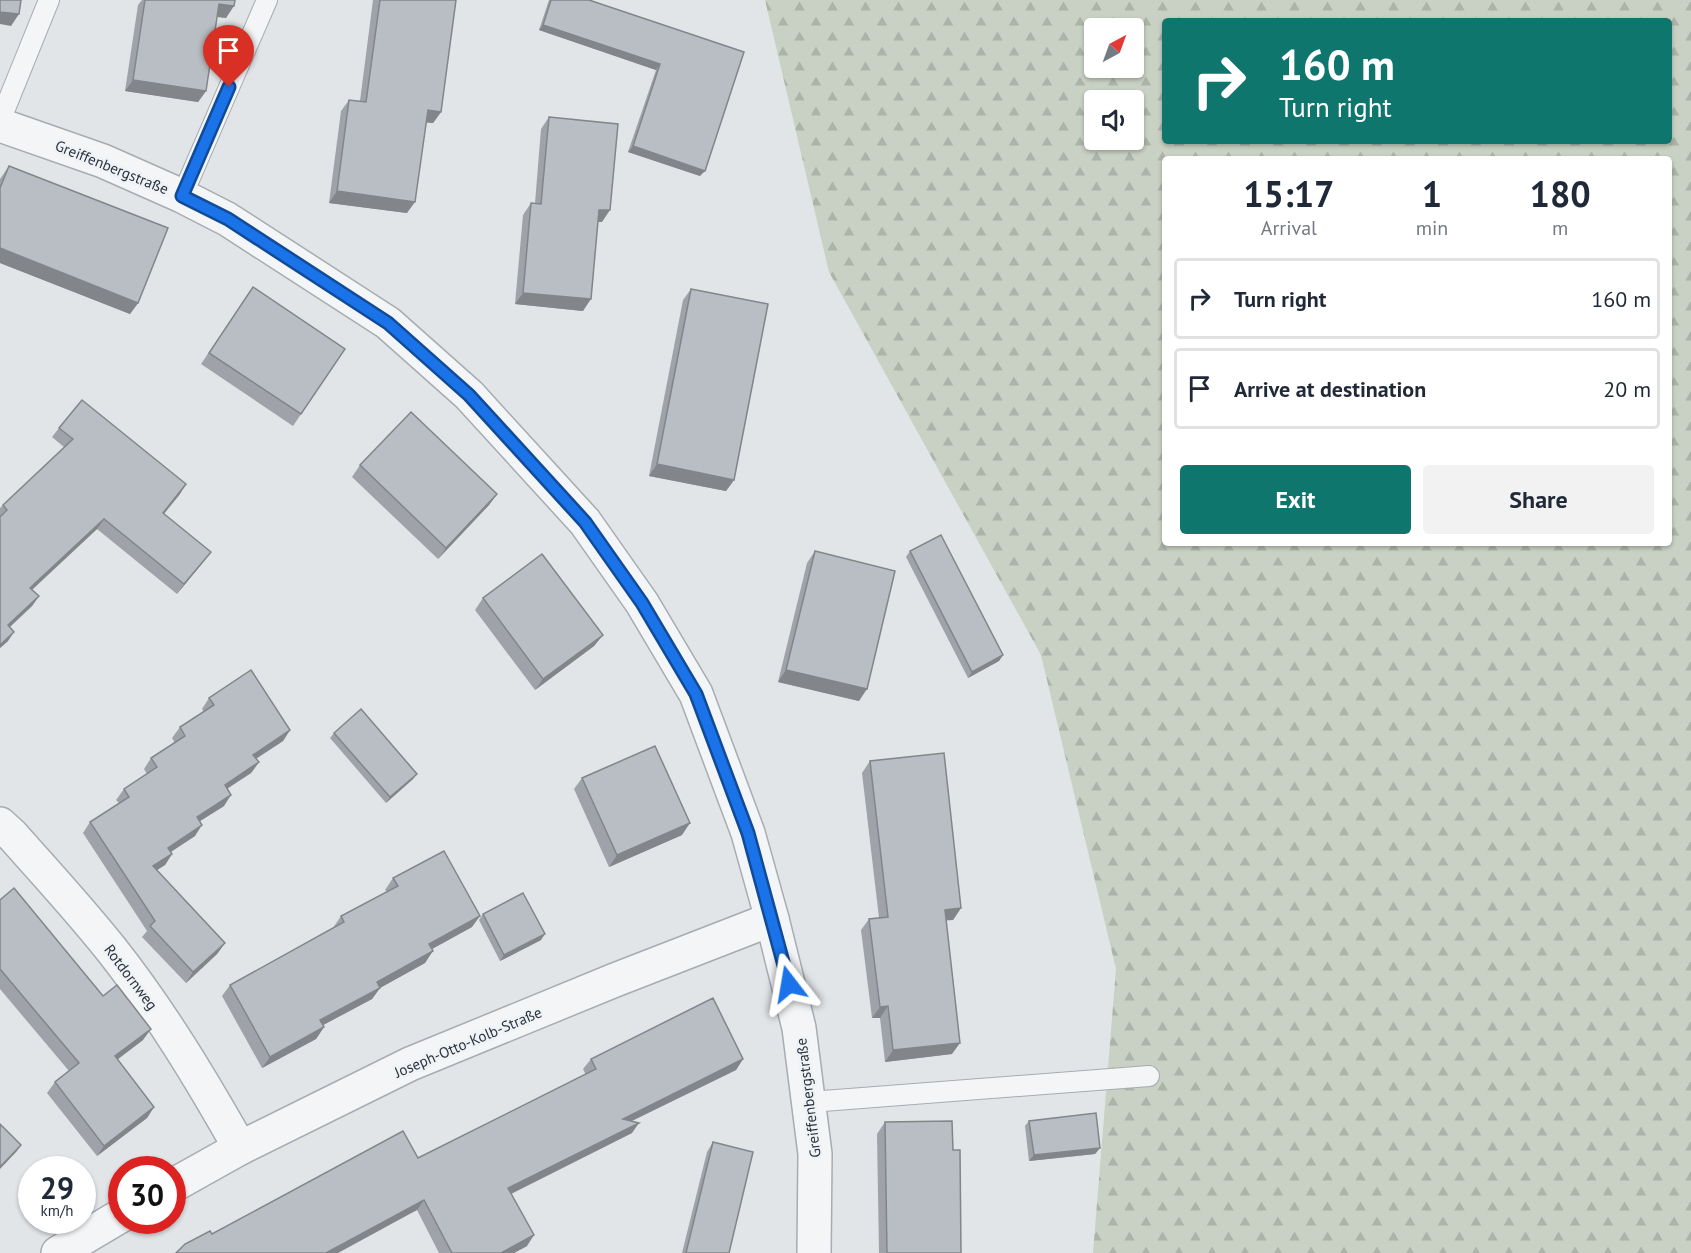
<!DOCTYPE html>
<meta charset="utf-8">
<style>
body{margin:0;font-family:"PT Sans",sans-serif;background:#f2f2f3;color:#1f2937;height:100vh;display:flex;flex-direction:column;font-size:22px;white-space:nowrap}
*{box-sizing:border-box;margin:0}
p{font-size:20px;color:#747a83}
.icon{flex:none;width:33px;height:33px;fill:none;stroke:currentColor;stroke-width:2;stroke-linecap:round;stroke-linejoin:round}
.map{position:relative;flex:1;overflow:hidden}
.details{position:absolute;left:1162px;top:156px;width:510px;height:390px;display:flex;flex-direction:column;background:#fff;border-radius:6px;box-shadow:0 2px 4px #0004}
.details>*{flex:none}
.hud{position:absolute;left:1162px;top:18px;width:510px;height:126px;border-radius:6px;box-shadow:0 2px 4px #0004;background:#0f766e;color:#fff;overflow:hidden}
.needle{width:39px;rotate:41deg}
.controls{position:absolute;left:1084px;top:18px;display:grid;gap:12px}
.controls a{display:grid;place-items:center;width:60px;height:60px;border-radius:6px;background:#fff;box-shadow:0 2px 4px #0004;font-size:30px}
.speed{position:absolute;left:18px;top:1156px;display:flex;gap:12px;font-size:30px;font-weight:700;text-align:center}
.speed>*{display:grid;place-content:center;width:78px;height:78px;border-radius:50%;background:#fff;box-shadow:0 2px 4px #0004;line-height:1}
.speed small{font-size:15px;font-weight:400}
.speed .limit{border:9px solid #d22;background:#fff;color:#111}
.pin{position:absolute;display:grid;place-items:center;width:51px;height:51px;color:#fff;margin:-62px -26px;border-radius:50% 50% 50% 0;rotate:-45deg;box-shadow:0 0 6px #0007}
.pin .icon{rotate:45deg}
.me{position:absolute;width:66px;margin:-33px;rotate:346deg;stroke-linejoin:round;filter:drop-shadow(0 0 4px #0008)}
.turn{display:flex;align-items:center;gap:21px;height:126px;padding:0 18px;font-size:27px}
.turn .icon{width:78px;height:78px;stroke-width:2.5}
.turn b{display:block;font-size:42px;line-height:51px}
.eta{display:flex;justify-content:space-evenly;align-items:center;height:102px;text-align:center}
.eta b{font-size:36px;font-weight:800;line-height:42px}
.primary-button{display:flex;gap:12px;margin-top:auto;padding:12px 18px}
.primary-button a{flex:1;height:69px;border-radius:6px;background:#0f766e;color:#fff;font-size:24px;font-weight:800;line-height:69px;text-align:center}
.primary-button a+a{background:#f2f2f3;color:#1f2937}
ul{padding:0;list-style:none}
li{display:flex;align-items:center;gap:18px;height:81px;margin:0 12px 9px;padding:0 6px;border:3px solid #e0e1e3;border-radius:6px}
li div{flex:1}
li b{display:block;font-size:22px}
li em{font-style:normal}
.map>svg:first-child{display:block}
.forest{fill:url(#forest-firs);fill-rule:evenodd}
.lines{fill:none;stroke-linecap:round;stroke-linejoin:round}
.service-casing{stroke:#a7acb2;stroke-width:22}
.minor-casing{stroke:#a7acb2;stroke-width:36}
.service{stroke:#f3f5f7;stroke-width:20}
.minor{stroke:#f3f5f7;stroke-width:33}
.wall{fill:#9fa3a9}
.shaded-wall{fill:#828589}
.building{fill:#b9bec4;stroke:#828589;stroke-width:1.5}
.route-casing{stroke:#114b97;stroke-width:15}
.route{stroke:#1a73e8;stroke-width:10}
.labels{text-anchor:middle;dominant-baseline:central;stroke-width:5;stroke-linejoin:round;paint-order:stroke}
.street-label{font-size:15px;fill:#2b343e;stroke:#f0f3f6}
</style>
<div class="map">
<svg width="1691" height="1253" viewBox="0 0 1691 1253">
<defs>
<pattern id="forest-firs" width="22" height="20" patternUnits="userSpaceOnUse" patternTransform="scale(1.5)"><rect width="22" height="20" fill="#c8d1c3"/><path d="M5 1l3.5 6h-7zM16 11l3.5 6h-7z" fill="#acb4a9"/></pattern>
</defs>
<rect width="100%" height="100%" fill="#e1e5e8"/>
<path class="forest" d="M 765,0 L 1691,0 L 1691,1253 L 1093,1253 L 1116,969 L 1041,655 L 829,272 ZM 1166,21 L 1670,21 L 1670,141 L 1166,141 ZM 1095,28 L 1134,28 L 1134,68 L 1095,68 ZM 1095,100 L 1134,100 L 1134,140 L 1095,140 ZM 1166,159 L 1670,159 L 1670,543 L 1166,543 Z"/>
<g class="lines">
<defs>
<g id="service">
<path d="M 0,121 L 49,0"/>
<path d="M 182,196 L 267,0"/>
<path d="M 810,1102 L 1149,1076"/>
</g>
<g id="minor">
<path d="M 0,125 L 103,161 L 182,196 L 227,219 L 388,323 L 469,395 L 585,522 L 642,603 L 696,694 L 748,833 L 772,919 L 799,1028 L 815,1154 L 814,1253"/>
<path d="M 0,824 L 12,835 C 46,873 80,910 111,949 C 160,1011 201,1079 240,1148"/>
<path d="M 172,1186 L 240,1148 L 410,1064 L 615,980 L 772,919"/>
<path d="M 58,1253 L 122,1215"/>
</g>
</defs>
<use href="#service" class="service-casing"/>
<use href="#minor" class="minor-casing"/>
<use href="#service" class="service"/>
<use href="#minor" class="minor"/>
</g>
<g class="wall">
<path d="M 142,0 L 235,0 L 226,18 L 217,17 L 206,91 L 198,102 L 125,91 L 138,5 Z"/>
<path d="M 373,0 L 456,0 L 441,112 L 433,123 L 426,122 L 407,213 L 329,203 L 341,111 L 349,100 L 360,101 Z"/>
<path d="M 549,0 L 589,0 L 744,52 L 700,176 L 628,152 L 656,70 L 539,30 Z"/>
<path d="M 549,117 L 602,222 L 598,222 L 583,311 L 515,304 L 523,215 L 531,203 L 535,203 L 541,129 Z"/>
<path d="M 9,166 L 138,303 L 130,314 L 0,263 L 0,179 Z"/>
<path d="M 253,287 L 345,349 L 293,426 L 201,364 Z"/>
<path d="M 691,289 L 734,480 L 726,491 L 649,476 L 683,300 Z"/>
<path d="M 59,428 L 180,494 L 164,514 L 204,561 L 177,594 L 97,529 L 32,590 L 39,596 L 32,606 L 10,627 L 8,641 L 0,648 L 0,508 L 3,505 L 64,447 L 52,437 Z"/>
<path d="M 360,465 L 497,494 L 489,505 L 438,559 L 352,477 Z"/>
<path d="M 815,551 L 859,701 L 778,682 L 807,563 Z"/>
<path d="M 910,551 L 1003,655 L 999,661 L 968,678 L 906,557 Z"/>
<path d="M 483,598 L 603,635 L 594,646 L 535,690 L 475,610 Z"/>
<path d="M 209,698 L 290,730 L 283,741 L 256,759 L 259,762 L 251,773 L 227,789 L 224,806 L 200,821 L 195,836 L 171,852 L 172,854 L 165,865 L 157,870 L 225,943 L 217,954 L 186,983 L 142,937 L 147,931 L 83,833 L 90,822 L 119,803 L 116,800 L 124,789 L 147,774 L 144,769 L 151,758 L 175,743 L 172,738 L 180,727 L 204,712 L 202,709 Z"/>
<path d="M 334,733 L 413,779 L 386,803 L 330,738 Z"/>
<path d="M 870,761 L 961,908 L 953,920 L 946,920 L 952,1054 L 885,1062 L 880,1018 L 872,1018 L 861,930 L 869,919 L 879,918 L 862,773 Z"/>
<path d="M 582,778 L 682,835 L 609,867 L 574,789 Z"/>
<path d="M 393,878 L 472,927 L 432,949 L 425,963 L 380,988 L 372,999 L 323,1025 L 324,1027 L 316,1039 L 262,1068 L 222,996 L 230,985 L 333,928 L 341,916 L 387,892 L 385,890 Z"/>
<path d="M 0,900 L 103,996 L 143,1040 L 117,1060 L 154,1107 L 147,1118 L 97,1156 L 47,1093 L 55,1082 L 69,1071 L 0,989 Z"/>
<path d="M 483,914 L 541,940 L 500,961 L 479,920 Z"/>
<path d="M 591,1059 L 743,1059 L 736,1070 L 632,1121 L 632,1133 L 511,1193 L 527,1246 L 514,1253 L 439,1253 L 417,1210 L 212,1234 L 418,1158 L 586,1075 L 583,1069 Z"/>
<path d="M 1029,1121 L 1100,1148 L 1095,1154 L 1029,1161 L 1025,1126 Z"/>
<path d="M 885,1122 L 953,1150 L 961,1253 L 879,1253 L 877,1134 Z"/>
<path d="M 713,1142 L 729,1253 L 682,1253 L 707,1152 Z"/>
</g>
<g class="shaded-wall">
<path d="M 219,4 L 234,6 L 226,18 L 211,16 Z"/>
<path d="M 0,12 L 19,14 L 11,26 L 0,24 Z"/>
<path d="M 543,25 L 660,64 L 656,70 L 539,30 Z"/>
<path d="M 133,80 L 206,91 L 198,102 L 125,91 Z"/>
<path d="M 428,110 L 441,112 L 433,123 L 420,122 Z"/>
<path d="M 633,146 L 705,171 L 700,176 L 628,152 Z"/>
<path d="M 337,191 L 415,202 L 407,213 L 329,203 Z"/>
<path d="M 599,210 L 610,210 L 602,222 L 591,221 Z"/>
<path d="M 0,248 L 138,303 L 130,314 L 0,263 Z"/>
<path d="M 523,293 L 591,299 L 583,311 L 515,304 Z"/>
<path d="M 657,464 L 734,480 L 726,491 L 649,476 Z"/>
<path d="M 186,484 L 180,494 L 156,523 L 163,513 Z"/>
<path d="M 497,494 L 489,505 L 438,559 L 446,548 Z"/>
<path d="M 104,519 L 97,529 L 24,597 L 30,588 Z"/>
<path d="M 211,552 L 204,561 L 177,594 L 184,584 Z"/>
<path d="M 39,596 L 32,606 L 2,634 L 8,625 Z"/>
<path d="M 14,632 L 8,641 L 0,648 L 0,645 Z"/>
<path d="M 603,635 L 594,646 L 535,690 L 543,679 Z"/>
<path d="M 1003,655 L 999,661 L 968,678 L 972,672 Z"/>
<path d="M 786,670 L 867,689 L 859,701 L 778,682 Z"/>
<path d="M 290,730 L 283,741 L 246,765 L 253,755 Z"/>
<path d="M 259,762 L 251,773 L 217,795 L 225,785 Z"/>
<path d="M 417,774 L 413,779 L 386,803 L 390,797 Z"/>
<path d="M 231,795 L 224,806 L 189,828 L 197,817 Z"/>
<path d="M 690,823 L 682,835 L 609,867 L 617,855 Z"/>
<path d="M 202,825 L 195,836 L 161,858 L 168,848 Z"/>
<path d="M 172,854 L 165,865 L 146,877 L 153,866 Z"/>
<path d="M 961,908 L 953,920 L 937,921 L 945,910 Z"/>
<path d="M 480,916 L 472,927 L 421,955 L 429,944 Z"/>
<path d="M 545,934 L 541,940 L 500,961 L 504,955 Z"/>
<path d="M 225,943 L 217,954 L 186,983 L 193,972 Z"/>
<path d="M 433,951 L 425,963 L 369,994 L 377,982 Z"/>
<path d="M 380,988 L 372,999 L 312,1031 L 320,1020 Z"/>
<path d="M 888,1006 L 880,1018 L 872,1018 L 880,1007 Z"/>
<path d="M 324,1027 L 316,1039 L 262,1068 L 270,1057 Z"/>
<path d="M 151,1029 L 143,1040 L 107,1067 L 115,1056 Z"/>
<path d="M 960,1043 L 952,1054 L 885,1062 L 893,1050 Z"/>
<path d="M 743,1059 L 736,1070 L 615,1129 L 623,1119 Z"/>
<path d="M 154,1107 L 147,1118 L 97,1156 L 104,1146 Z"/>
<path d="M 639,1123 L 632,1133 L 501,1199 L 508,1188 Z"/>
<path d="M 21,1145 L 17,1151 L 0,1169 L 0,1167 Z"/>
<path d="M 1100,1148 L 1095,1154 L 1029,1161 L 1034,1155 Z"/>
<path d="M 424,1200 L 417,1210 L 338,1253 L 326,1253 Z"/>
<path d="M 534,1235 L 527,1246 L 514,1253 L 501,1253 Z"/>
</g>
<g class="building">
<path d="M 0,0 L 21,0 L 19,14 L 0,12 Z"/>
<path d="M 145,0 L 235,0 L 234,6 L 219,4 L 206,91 L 133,80 Z"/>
<path d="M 380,0 L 456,0 L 441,112 L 428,110 L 415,202 L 337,191 L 349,100 L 366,102 Z"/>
<path d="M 551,0 L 589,0 L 744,52 L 705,171 L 633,146 L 660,64 L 543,25 Z"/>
<path d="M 549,117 L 618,124 L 610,210 L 599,210 L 591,299 L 523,293 L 531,203 L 541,204 Z"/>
<path d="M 9,166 L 168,228 L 138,303 L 0,248 L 0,188 Z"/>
<path d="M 253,287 L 345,349 L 301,414 L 209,353 Z"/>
<path d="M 691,289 L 768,304 L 734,480 L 657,464 Z"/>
<path d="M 82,400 L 186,484 L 163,513 L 211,552 L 184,584 L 104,519 L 30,588 L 39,596 L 8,625 L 14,632 L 0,645 L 0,517 L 7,510 L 3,505 L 73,439 L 59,428 Z"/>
<path d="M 411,412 L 497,494 L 446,548 L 360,465 Z"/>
<path d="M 941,535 L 1003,655 L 972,672 L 910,551 Z"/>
<path d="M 815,551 L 895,571 L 867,689 L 786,670 Z"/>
<path d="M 542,554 L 603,635 L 543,679 L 483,598 Z"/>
<path d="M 251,670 L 290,730 L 253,755 L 259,762 L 225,785 L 231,795 L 197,817 L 202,825 L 168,848 L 172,854 L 153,866 L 225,943 L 193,972 L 150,926 L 155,921 L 90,822 L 129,797 L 124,789 L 157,767 L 151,758 L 185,736 L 180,727 L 214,705 L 209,698 Z"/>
<path d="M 361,709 L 417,774 L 390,797 L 334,733 Z"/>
<path d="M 655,746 L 690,823 L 617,855 L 582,778 Z"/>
<path d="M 944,753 L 961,908 L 945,910 L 960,1043 L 893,1050 L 888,1006 L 880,1007 L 869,919 L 888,917 L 870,761 Z"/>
<path d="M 444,851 L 480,916 L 429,944 L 433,951 L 377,982 L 380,988 L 320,1020 L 324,1027 L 270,1057 L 230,985 L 344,922 L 341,916 L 398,886 L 393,878 Z"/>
<path d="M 14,888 L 103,996 L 117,985 L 151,1029 L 115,1056 L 154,1107 L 104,1146 L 55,1082 L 79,1063 L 0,969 L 0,900 Z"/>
<path d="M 523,893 L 545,934 L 504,955 L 483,914 Z"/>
<path d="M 713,998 L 743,1059 L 623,1119 L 639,1123 L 508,1188 L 534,1235 L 501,1253 L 452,1253 L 424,1200 L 326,1253 L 176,1253 L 185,1244 L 210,1231 L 212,1234 L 403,1131 L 418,1158 L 596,1069 L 591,1059 Z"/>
<path d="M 1096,1113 L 1100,1148 L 1034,1155 L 1029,1121 Z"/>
<path d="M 952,1121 L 953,1150 L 960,1150 L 961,1253 L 887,1253 L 885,1122 Z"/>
<path d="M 0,1124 L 21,1145 L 0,1167 Z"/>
<path d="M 713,1142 L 753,1152 L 729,1253 L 686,1253 Z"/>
</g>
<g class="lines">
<defs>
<path id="route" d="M 229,87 L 182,196 L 228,219 L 388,323 L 469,395 L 585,522 L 642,603 L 696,694 L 748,833 L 789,984"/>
</defs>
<use href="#route" class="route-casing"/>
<use href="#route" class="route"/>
</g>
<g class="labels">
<g class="street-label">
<text transform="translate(112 167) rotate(22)">Greiffenbergstraße</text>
<text transform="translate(131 977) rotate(53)">Rotdornweg</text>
<text transform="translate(468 1042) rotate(-23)">Joseph-Otto-Kolb-Straße</text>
<text transform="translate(808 1098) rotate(-97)">Greiffenbergstraße</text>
</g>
</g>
</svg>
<div class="controls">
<a><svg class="needle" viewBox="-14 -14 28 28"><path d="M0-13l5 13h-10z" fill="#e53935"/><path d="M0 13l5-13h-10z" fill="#747a83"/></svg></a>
<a><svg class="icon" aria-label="sound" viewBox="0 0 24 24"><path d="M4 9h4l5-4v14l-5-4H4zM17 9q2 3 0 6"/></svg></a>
</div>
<div class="speed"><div>29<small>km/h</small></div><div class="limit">30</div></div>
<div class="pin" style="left:229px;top:87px;background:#d93025"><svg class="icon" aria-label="arrive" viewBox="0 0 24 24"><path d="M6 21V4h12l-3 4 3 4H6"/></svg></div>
<svg class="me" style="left:789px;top:984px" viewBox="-20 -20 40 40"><path d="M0-17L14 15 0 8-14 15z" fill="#1a73e8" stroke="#fff" stroke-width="4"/></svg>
<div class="hud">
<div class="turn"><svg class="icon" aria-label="right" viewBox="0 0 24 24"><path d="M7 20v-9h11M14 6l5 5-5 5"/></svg><div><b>160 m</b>Turn right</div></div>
</div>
<section class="details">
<div class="eta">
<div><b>15:17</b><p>Arrival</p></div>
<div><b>1</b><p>min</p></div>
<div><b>180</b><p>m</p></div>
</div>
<ul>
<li><svg class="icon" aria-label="right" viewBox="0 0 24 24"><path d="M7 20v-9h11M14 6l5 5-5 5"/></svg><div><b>Turn right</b></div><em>160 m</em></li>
<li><svg class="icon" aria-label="arrive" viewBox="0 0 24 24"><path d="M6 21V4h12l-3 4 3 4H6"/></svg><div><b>Arrive at destination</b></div><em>20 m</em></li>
</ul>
<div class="primary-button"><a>Exit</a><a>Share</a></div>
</section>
</div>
